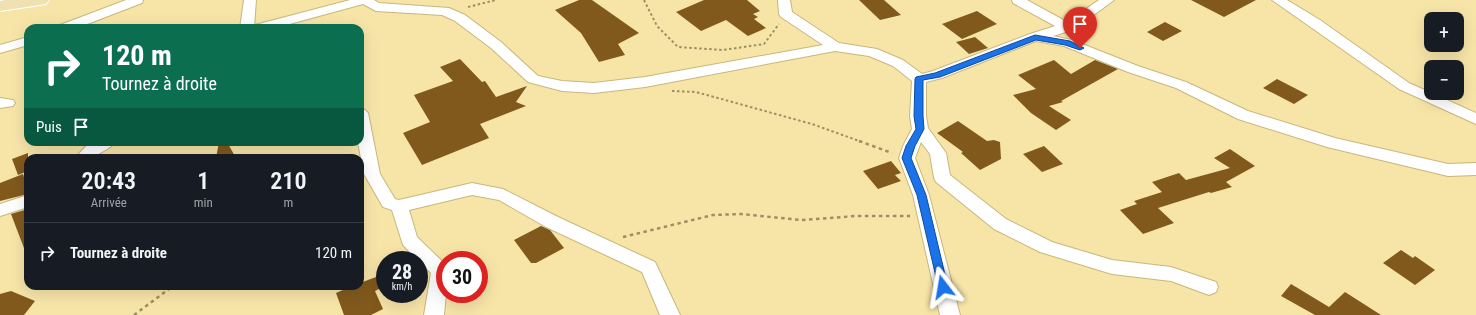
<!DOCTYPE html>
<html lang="fr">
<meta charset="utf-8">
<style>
body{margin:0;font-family:"Roboto Condensed",sans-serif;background:#20242c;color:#f1f3f6;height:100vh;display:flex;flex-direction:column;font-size:15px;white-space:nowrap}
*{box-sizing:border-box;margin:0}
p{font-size:13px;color:#9ea1a6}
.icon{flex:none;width:22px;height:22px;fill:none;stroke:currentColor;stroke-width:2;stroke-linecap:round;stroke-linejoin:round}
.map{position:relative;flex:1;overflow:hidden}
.drawer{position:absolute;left:24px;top:154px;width:340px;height:136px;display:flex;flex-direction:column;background:#171b24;border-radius:12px;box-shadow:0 4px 16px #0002}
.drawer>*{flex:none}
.banner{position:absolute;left:24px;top:24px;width:340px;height:122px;border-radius:12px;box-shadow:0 4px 16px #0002;background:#0b6e4f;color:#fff;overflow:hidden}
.tools{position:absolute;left:1424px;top:12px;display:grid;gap:8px}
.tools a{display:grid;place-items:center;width:40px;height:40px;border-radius:8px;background:#171b24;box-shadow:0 4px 16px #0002;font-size:20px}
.speed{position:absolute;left:376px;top:251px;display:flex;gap:8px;font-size:20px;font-weight:700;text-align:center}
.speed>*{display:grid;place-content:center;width:52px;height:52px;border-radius:50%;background:#171b24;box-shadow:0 4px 16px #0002;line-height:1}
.speed small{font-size:10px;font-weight:400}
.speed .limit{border:6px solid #d22;background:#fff;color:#111}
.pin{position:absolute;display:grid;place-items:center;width:34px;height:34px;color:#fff;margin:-41px -17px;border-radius:50% 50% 50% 0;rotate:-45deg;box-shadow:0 0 4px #0007}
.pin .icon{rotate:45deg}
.me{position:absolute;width:44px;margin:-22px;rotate:346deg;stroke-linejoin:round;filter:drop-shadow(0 0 3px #0008)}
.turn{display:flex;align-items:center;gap:14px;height:84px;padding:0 12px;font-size:18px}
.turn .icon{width:52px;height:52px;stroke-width:2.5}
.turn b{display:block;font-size:28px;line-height:34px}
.then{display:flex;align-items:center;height:38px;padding:0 12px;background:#0003;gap:8px;font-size:15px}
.eta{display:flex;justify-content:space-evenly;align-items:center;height:68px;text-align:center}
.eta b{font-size:24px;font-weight:600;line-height:28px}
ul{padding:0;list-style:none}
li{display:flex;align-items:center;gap:12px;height:60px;padding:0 12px;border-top:1px solid #363941}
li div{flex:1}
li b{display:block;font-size:15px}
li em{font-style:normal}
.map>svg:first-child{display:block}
.building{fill:#81591d}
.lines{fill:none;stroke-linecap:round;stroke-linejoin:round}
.minor-casing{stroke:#c8b77c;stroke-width:2}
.primary-casing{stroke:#fff;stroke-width:2}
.path-far1{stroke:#9c8f62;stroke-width:2;stroke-dasharray:2.5 2.5;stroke-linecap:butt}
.path{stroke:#9c8f62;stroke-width:2.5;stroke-dasharray:3.5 3.5;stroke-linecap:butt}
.minor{fill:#fff;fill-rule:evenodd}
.primary{fill:#efe1b2;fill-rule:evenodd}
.route{fill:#1a73e8;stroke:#114b97}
</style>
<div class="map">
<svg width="1476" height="315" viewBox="0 0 1476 315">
<rect width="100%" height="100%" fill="#f7e5a8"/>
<g class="building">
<path d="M 579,0 L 592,0 L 639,33 L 618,44 L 625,55 L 599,62 L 581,33 L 555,10 Z"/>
<path d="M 704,0 L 747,0 L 760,11 L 753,14 L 758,17 L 754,19 L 766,28 L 748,36 L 726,20 L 701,31 L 676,12 Z"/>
<path d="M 859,0 L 884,0 L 901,15 L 880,20 Z"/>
<path d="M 1191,0 L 1256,0 L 1224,17 Z"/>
<path d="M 977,11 L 997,24 L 962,39 L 942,24 Z"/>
<path d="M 1165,22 L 1182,31 L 1163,41 L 1147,32 Z"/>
<path d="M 975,37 L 988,48 L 969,54 L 956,42 Z"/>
<path d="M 460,59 L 482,82 L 485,81 L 496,97 L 527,86 L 516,102 L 526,106 L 480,124 L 489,138 L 422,165 L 403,133 L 430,122 L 414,95 L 453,81 L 440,67 Z"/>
<path d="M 1054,60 L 1071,74 L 1095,60 L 1118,69 L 1061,101 L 1063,102 L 1049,106 L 1071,120 L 1056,130 L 1031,113 L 1013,95 L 1036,89 L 1018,75 Z"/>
<path d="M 1277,79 L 1308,95 L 1294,104 L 1263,88 Z"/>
<path d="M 958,121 L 987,141 L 994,140 L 1000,142 L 1001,159 L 980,170 L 961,153 L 963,152 L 937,133 Z"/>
<path d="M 219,142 L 227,142 L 236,158 L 216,158 Z"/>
<path d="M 1044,146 L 1063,164 L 1042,172 L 1023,154 Z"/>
<path d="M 1230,149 L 1255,166 L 1226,182 L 1232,187 L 1211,193 L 1209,192 L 1158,208 L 1174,223 L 1143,234 L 1120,210 L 1137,204 L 1134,201 L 1162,192 L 1152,182 L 1179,173 L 1186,180 L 1230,168 L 1214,158 Z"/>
<path d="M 28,153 L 28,171 L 18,175 L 12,159 Z"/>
<path d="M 891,161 L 901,173 L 895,175 L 901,181 L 878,189 L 863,171 Z"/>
<path d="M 23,174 L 28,188 L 28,194 L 0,201 L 0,183 Z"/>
<path d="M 28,209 L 28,256 L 27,256 L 11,214 Z"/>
<path d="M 541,226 L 550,230 L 564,248 L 536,263 L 531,263 L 514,240 Z"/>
<path d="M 1401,250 L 1413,258 L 1415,256 L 1435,270 L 1415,285 L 1383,263 Z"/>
<path d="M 376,277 L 381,288 L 375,291 L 383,309 L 371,315 L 344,315 L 336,293 L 352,286 L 360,286 L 360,283 Z"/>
<path d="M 1291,284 L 1329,307 L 1345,292 L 1381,315 L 1315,315 L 1281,296 Z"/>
<path d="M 11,291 L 35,301 L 24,315 L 0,315 L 0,294 Z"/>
</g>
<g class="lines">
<defs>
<g id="minor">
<path d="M 126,0 L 143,0 L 142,3 L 77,28 L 58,28 L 60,25 Z"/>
<path d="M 244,0 L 256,0 L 254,27 L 255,25 L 350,0 L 374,0 L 379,3 L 449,8 L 465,15 L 501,42 L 538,76 L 562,81 L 594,83 L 645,77 L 823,45 L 781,17 L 779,14 L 778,0 L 790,0 L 792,12 L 839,43 L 877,49 L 903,60 L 922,74 L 933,71 L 1030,34 L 1055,26 L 1013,3 L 1012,0 L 1027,0 L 1067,22 L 1099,0 L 1114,0 L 1075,29 L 1053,36 L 1072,40 L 1138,66 L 1186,82 L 1248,111 L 1335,138 L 1448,164 L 1476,163 L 1476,175 L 1448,176 L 1327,147 L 1238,119 L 1176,88 L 1128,72 L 1064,46 L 1036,41 L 942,78 L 926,82 L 926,116 L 928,128 L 946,153 L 950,175 L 1006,219 L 1052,242 L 1112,260 L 1171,267 L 1216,282 L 1218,287 L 1216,292 L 1209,295 L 1171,281 L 1112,274 L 1040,252 L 994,229 L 936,182 L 934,178 L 930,154 L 921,142 L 915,158 L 929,195 L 960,315 L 940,315 L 913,195 L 899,158 L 903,146 L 912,129 L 910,116 L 912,81 L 893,66 L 869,56 L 835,51 L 645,87 L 594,93 L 562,91 L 528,82 L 491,48 L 455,21 L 442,15 L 376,11 L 363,4 L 275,28 L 240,28 Z"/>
<path d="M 1272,0 L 1287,0 L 1320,20 L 1409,83 L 1476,113 L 1476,124 L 1399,89 Z"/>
<path d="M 28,37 L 28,45 L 0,53 L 0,45 Z"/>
<path d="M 0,98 L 13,100 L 15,103 L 13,106 L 0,108 Z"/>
<path d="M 360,108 L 365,110 L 368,113 L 380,174 L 395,199 L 399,200 L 472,183 L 503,189 L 558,217 L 655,262 L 680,315 L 660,315 L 642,272 L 546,227 L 499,200 L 472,195 L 409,210 L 417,237 L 445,264 L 445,294 L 446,294 L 444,315 L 424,315 L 431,273 L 403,245 L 392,210 L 383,207 L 364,174 L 358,142 L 360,142 Z"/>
<path d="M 93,142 L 115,142 C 111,149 99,152 93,158 L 75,158 L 88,144 Z"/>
<path d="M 28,195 L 28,207 L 0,216 L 0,204 Z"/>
</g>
<path id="primary" d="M 5,0 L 49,0 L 46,4 L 40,5 L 0,11 L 0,1 Z"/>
</defs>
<use href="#minor" class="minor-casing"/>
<use href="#primary" class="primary-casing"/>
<g class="path-far1">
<path d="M 644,0 L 657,26 L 678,47 L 723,50 L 764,44 L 779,24"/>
<path d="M 468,7 L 496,0"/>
<path d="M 672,91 L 696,92 L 812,124 L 862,142"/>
</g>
<g class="path">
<path d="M 859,141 L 892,153"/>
<path d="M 623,237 L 713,215 L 741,214 L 801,220 L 856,216 L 910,216"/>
<path d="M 134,315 L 173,286"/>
</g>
<use href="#minor" class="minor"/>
<use href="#primary" class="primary"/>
</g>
<path class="route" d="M 1035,35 L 1070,41 L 1084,48 L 1080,50 L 1065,45 L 1036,40 L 940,77 L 923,80 L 923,116 L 924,129 L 915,146 L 911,158 L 926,195 L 948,287 L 947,290 L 943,291 L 939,290 L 917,195 L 902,158 L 906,146 L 916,129 L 914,116 L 915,79 L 916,77 L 935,73 Z"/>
</svg>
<div class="tools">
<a>+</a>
<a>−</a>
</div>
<div class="speed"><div>28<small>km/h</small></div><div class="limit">30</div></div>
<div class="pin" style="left:1080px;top:48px;background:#d93025"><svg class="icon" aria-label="arrive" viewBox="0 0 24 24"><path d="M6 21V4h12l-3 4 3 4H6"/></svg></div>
<svg class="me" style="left:943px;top:287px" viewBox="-20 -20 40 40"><path d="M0-17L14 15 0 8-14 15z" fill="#1a73e8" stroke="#fff" stroke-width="4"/></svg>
<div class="banner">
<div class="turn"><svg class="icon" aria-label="right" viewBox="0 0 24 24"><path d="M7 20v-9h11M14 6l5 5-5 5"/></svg><div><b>120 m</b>Tournez à droite</div></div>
<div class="then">Puis<svg class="icon" aria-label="arrive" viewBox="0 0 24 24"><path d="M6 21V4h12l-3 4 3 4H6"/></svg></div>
</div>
<section class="drawer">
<div class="eta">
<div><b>20:43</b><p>Arrivée</p></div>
<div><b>1</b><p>min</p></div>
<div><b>210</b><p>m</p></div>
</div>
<ul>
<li><svg class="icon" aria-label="right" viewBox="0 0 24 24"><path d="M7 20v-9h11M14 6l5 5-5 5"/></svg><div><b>Tournez à droite</b></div><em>120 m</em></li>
</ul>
</section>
</div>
